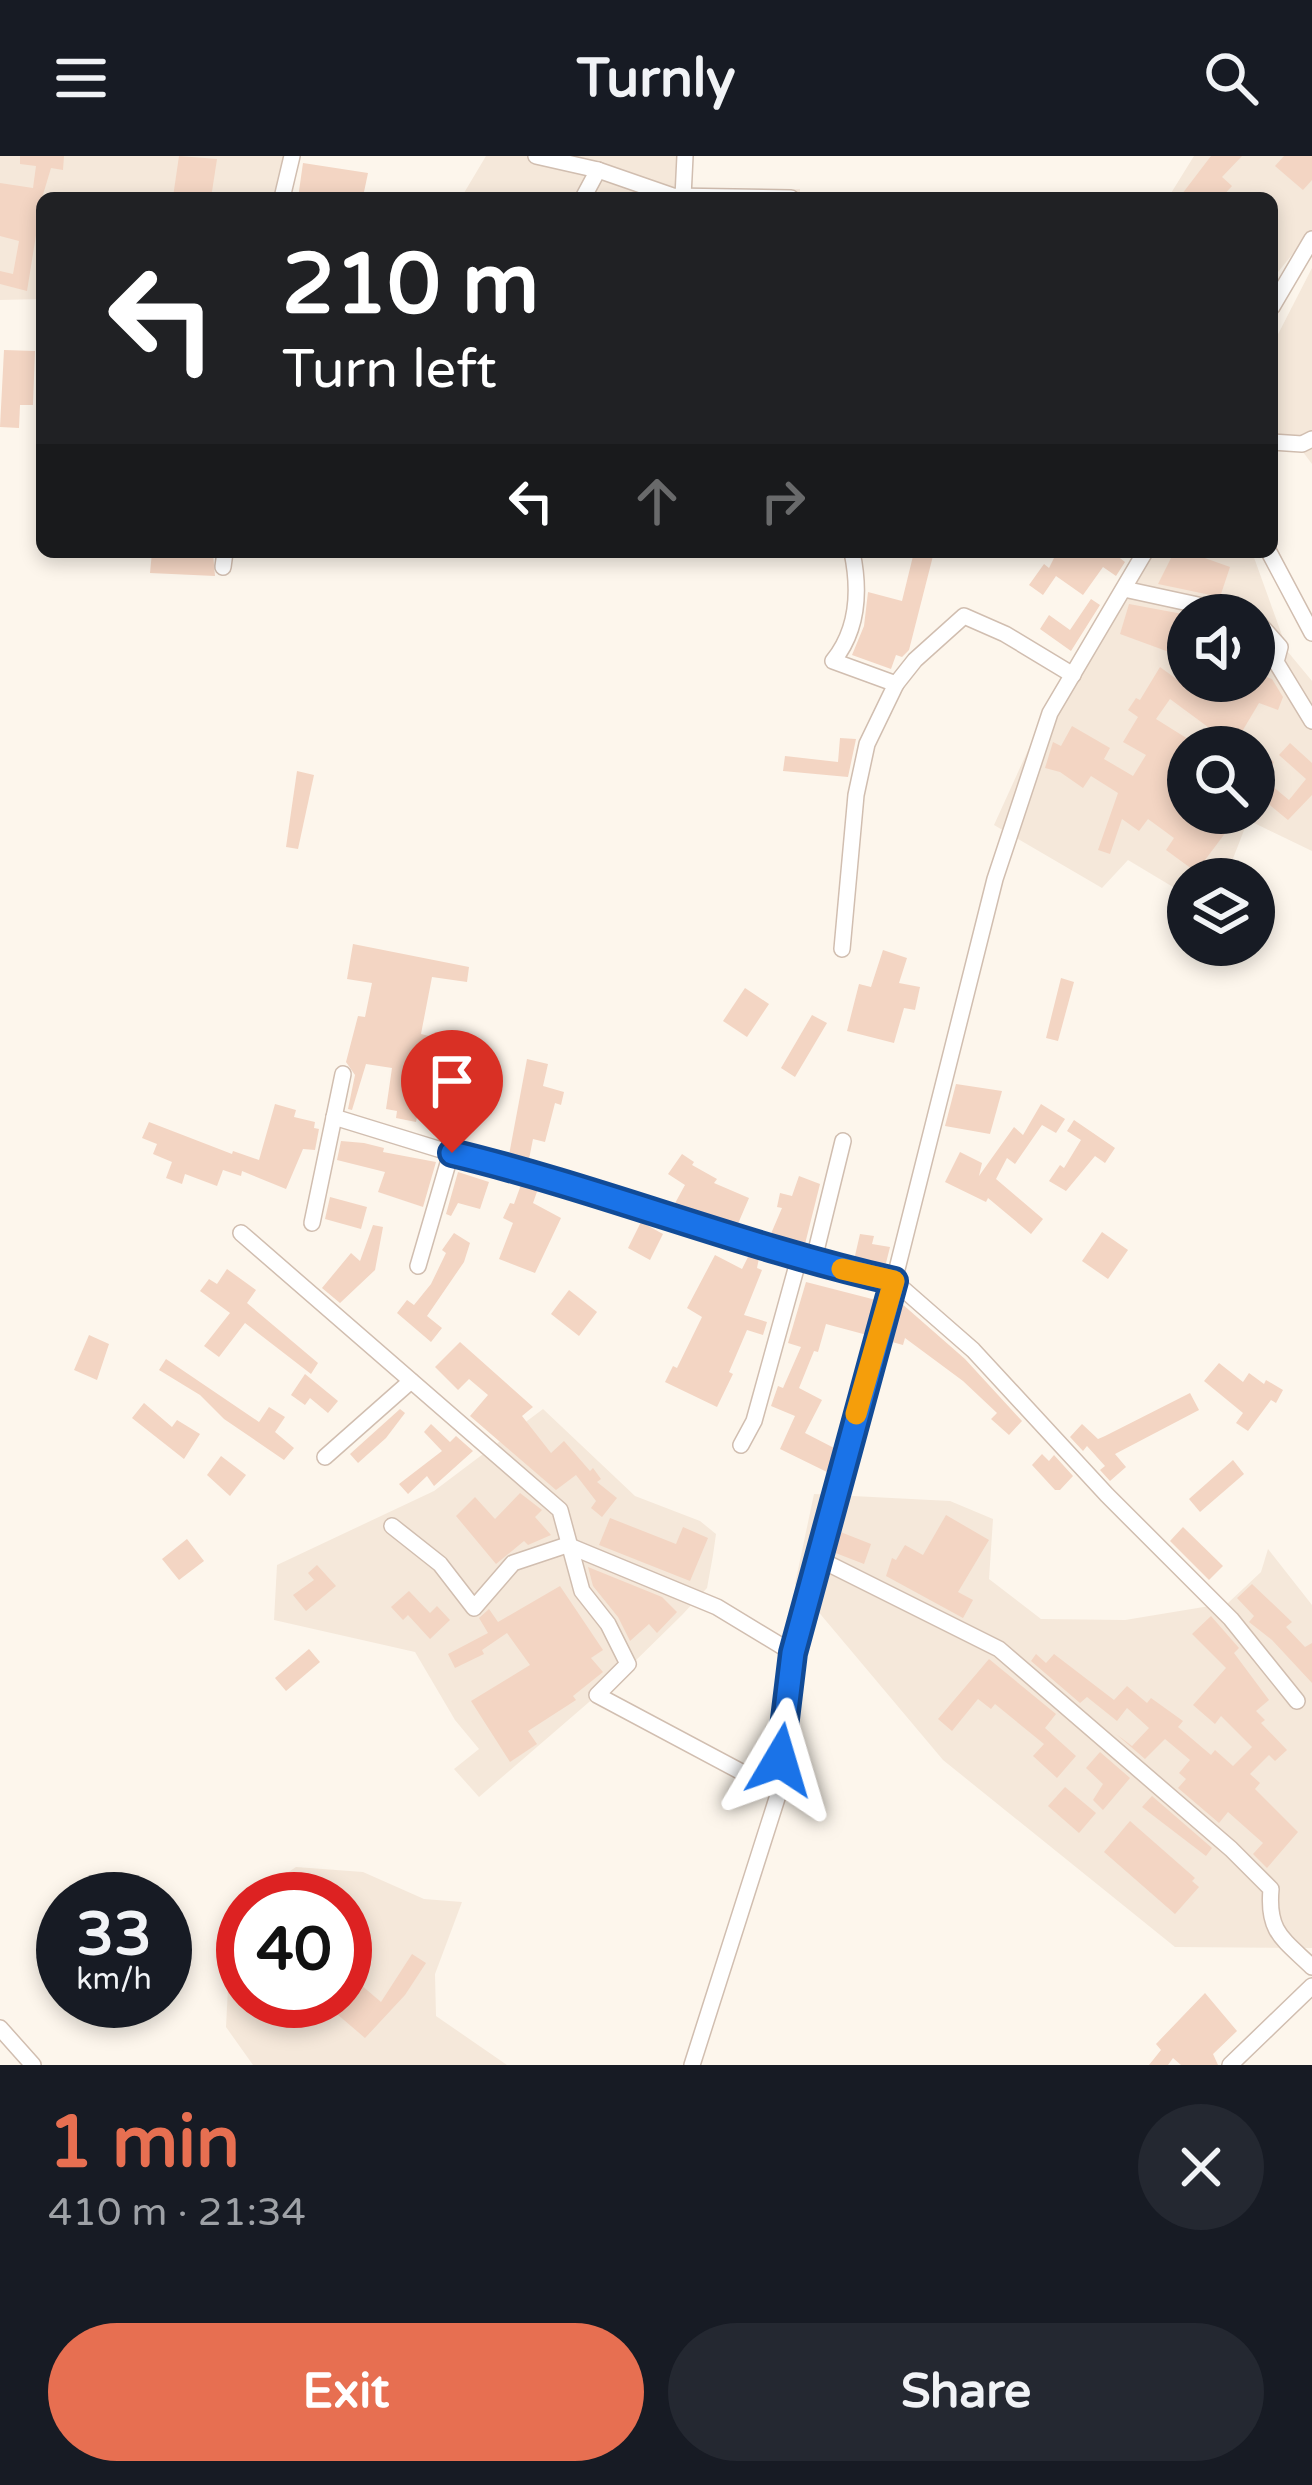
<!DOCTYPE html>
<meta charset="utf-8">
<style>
body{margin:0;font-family:"Varela Round",sans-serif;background:#242831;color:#f1f3f6;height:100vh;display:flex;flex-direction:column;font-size:45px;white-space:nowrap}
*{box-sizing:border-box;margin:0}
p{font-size:39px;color:#9ea1a6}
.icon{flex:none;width:66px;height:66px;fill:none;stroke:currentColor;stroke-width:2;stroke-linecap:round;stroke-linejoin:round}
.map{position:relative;height:1909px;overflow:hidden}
.sheet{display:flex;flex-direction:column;background:#171b24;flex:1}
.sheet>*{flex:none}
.banner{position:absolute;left:36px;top:36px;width:1242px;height:366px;border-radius:18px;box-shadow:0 6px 18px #0003;background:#202124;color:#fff;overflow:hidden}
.controls{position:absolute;left:1167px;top:438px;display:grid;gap:24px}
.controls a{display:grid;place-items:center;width:108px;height:108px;border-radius:50%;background:#171b24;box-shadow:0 6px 18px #0003;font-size:60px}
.speed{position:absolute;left:36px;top:1716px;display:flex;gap:24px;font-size:60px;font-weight:700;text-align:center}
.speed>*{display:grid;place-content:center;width:156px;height:156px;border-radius:50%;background:#171b24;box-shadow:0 6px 18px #0003;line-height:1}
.speed small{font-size:30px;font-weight:400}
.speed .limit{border:18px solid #d22;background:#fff;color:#111}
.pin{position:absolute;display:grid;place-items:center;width:102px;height:102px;color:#fff;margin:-123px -51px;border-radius:50% 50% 50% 0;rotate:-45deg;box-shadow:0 0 12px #0007}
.pin .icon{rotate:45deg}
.me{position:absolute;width:132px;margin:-66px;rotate:7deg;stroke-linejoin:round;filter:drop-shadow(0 0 9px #0008)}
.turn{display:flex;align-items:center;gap:42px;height:252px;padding:0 48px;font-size:54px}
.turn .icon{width:156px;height:156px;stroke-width:2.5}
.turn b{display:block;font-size:84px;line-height:102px}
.lanes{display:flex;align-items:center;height:114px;padding:0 48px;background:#0003;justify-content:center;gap:60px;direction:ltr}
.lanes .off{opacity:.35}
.round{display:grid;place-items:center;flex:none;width:126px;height:126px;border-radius:63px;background:#242831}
.headline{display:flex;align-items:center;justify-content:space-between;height:204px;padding:0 48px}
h1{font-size:72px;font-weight:800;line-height:90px;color:#e76f51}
.cta{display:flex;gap:24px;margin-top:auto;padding:24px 48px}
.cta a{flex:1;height:138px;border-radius:72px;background:#e76f51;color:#fff;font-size:48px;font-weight:800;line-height:138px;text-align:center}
.cta a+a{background:#242831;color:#f1f3f6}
header{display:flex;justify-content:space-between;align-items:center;height:156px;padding:0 48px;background:#171b24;font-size:54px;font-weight:800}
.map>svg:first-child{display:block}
.residential{fill:#f5e8da;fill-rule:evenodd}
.building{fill:#f3d5c3}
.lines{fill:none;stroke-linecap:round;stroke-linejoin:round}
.minor-casing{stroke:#d1beb0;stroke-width:18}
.minor{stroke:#fff;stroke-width:15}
.route-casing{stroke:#114b97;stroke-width:30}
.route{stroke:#1a73e8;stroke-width:21}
.slow{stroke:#f59e0b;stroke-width:21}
</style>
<header><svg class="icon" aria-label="menu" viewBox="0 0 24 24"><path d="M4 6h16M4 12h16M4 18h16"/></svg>Turnly<svg class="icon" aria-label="search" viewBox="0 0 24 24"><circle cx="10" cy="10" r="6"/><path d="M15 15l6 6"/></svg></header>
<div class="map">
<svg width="1312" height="1909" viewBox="0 0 1312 1909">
<rect width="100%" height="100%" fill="#fdf6ec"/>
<g class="residential">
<path d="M 0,0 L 299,0 L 293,24 L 274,42 L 42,42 L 42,143 L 0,144 Z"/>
<path d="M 486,0 L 684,0 L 682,40 L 800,33 L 800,42 L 461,42 Z"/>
<path d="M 1194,0 L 1312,0 L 1312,74 L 1274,121 L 1272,42 L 1168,42 Z"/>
<path d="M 1312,112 L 1312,308 L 1300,292 L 1272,277 L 1272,190 Z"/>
<path d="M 1139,396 L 1252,396 L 1288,496 L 1312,525 L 1312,695 L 1248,664 L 1225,723 L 1188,723 L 1188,740 L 1128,704 L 1102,732 L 994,669 L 1059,526 ZM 1188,459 L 1254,459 L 1254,525 L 1188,525 ZM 1188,591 L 1254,591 L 1254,657 L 1188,657 Z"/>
<path d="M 543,1253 L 635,1340 L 700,1365 L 716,1378 L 713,1399 L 707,1432 L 682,1459 L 625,1515 L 479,1641 L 454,1613 L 479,1593 L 455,1564 L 415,1496 L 274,1464 L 277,1409 L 434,1335 Z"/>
<path d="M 814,1338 L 950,1345 L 993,1363 L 989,1423 L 1041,1463 L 1125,1464 L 1228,1447 L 1261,1416 L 1268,1393 L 1312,1449 L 1312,1792 L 1175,1791 L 943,1604 L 795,1428 Z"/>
<path d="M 296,1711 L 363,1716 L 424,1743 L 462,1746 L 435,1818 L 436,1860 L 507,1909 L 253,1909 L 226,1871 L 232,1753 L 243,1746 L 243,1845 L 345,1845 L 345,1743 L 248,1743 Z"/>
</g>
<g class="building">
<path d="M 20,0 L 64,0 L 63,14 L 51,12 L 42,42 L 27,135 L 0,128 L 0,115 L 13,118 L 19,85 L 0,80 L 0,27 L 33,32 L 36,10 L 20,8 Z"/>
<path d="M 179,0 L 217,3 L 211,42 L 173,41 Z"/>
<path d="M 1211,0 L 1242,0 L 1222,21 L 1232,30 L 1221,42 L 1179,42 Z"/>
<path d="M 1284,0 L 1312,0 L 1312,24 L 1303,34 L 1275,10 Z"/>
<path d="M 303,7 L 368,17 L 364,36 L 360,36 L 359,42 L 298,42 Z"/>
<path d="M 4,194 L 35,195 L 33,249 L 20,249 L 19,272 L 0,271 Z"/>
<path d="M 152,396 L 203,400 L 203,396 L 213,397 L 215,420 L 150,417 Z"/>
<path d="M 914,396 L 934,396 L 909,494 L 902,501 L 896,499 L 891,513 L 852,499 L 864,470 L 868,436 L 902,445 Z"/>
<path d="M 1057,396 L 1112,396 L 1125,406 L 1116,420 L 1103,411 L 1083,439 L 1056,420 L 1043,439 L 1029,429 L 1044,408 L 1049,412 Z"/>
<path d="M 1174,396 L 1204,396 L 1202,401 L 1230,411 L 1220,441 L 1158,428 Z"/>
<path d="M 1091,443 L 1100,449 L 1071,495 L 1040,473 L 1049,459 L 1070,474 Z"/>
<path d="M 1129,448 L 1188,459 L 1188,503 L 1120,478 Z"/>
<path d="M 1254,481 L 1267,494 L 1261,519 L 1272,523 L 1283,541 L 1278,554 L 1259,547 L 1240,579 L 1274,606 L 1267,615 L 1254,605 L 1254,591 L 1235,591 L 1170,543 L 1156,563 L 1188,583 L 1188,610 L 1172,631 L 1188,644 L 1188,657 L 1237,657 L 1232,668 L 1196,716 L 1166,694 L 1174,682 L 1148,663 L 1139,675 L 1122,663 L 1110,698 L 1098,694 L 1118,637 L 1091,620 L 1083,632 L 1060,616 L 1045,612 L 1053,586 L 1061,590 L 1072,570 L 1110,592 L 1104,603 L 1133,620 L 1146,599 L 1123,586 L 1138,561 L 1128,554 L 1136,542 L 1140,544 L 1160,511 L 1201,541 L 1209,529 L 1221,537 L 1224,532 L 1235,540 L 1240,525 L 1254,525 Z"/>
<path d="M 840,582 L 856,583 L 848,621 L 783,615 L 785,600 L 838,606 Z"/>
<path d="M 1290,587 L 1312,607 L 1312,639 L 1288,664 L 1254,636 L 1265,624 L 1289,644 L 1306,623 L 1279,599 Z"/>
<path d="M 297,615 L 314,619 L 298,693 L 286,691 Z"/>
<path d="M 353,788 L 469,811 L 467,826 L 432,821 L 421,878 L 437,882 L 436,887 L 459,891 L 448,942 L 422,936 L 416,966 L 396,962 L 397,955 L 386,953 L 392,912 L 366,908 L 352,954 L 348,953 L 355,919 L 346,906 L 358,860 L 365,861 L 372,827 L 347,823 Z"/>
<path d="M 883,794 L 907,802 L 899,827 L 920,831 L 915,854 L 904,852 L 894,887 L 847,875 L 859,828 L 871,831 Z"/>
<path d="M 1061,822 L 1074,826 L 1058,885 L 1046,882 Z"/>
<path d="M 745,832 L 769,848 L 747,881 L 723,865 Z"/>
<path d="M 812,859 L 827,867 L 795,921 L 781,912 Z"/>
<path d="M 527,903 L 548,908 L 543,930 L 564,936 L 561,949 L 555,947 L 545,986 L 533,983 L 529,1003 L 509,999 Z"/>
<path d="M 956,928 L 1002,935 L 990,978 L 945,970 Z"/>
<path d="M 275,948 L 296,954 L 294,961 L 315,966 L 314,972 L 319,973 L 315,994 L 303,993 L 286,1033 L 242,1015 L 241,1020 L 223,1014 L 217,1030 L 185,1018 L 182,1028 L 166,1022 L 172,1006 L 153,998 L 157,988 L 142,982 L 149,966 L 232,998 L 233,995 L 259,1004 Z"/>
<path d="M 1041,948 L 1065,963 L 1056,977 L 1042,969 L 1015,1008 L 1007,1002 L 996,1023 L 1043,1063 L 1031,1078 L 988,1042 L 986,1046 L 945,1026 L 960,996 L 982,1007 L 979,1020 L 1014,971 L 1023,979 Z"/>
<path d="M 1074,964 L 1115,992 L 1105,1007 L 1095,1000 L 1066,1035 L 1049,1025 L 1060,1009 L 1064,1012 L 1081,984 L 1067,975 Z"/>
<path d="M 341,985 L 364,987 L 384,992 L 383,996 L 436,1006 L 423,1051 L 378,1036 L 385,1016 L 337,1004 Z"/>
<path d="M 682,998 L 694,1006 L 692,1009 L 717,1023 L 714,1027 L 749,1042 L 737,1070 L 674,1049 L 685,1029 L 668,1018 Z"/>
<path d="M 458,1016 L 489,1026 L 480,1053 L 458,1047 L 451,1060 L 446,1058 Z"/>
<path d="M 799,1020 L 820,1028 L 804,1092 L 770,1080 L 782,1052 L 777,1051 L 780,1037 L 792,1040 Z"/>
<path d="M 522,1026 L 539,1030 L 533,1047 L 561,1062 L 535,1117 L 499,1103 L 513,1067 L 503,1062 L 510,1047 L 514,1048 Z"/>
<path d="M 330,1041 L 367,1051 L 361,1073 L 325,1063 Z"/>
<path d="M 641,1066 L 663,1078 L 650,1104 L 628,1092 Z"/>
<path d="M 373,1069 L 383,1071 L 375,1114 L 340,1147 L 322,1132 L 351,1097 L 360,1105 Z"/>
<path d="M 1102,1076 L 1128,1094 L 1108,1123 L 1082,1105 Z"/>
<path d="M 454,1077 L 470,1087 L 464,1106 L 427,1160 L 442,1172 L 431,1186 L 397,1157 L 407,1144 L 414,1149 L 431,1128 L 446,1097 L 442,1094 Z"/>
<path d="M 860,1078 L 874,1080 L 872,1088 L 890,1091 L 885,1111 L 854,1104 Z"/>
<path d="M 715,1099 L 742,1113 L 749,1099 L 759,1102 L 757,1112 L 762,1114 L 744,1159 L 767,1166 L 763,1179 L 747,1174 L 729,1216 L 733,1218 L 717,1251 L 665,1226 L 673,1210 L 677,1212 L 702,1161 L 687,1152 Z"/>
<path d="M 227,1113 L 256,1134 L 247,1147 L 318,1207 L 311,1218 L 245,1167 L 219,1201 L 204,1190 L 230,1157 L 200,1135 L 209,1123 L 217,1128 Z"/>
<path d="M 806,1126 L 876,1144 L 867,1179 L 826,1168 L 818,1196 L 814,1195 L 799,1232 L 822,1244 L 805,1277 L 836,1293 L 829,1317 L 780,1293 L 795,1260 L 771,1250 L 778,1230 L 783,1232 L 801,1191 L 788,1187 Z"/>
<path d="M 569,1134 L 597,1156 L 579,1180 L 551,1158 Z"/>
<path d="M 901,1147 L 965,1203 L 1022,1265 L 1009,1279 L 991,1263 L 997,1257 L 963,1225 L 905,1182 L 903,1189 L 892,1186 Z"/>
<path d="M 89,1179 L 109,1188 L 97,1224 L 74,1214 Z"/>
<path d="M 460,1186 L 533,1251 L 522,1260 L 551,1297 L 564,1285 L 590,1315 L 593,1312 L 601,1323 L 597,1326 L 617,1342 L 602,1361 L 591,1352 L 596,1345 L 576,1319 L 556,1334 L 470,1260 L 488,1239 L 469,1223 L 458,1234 L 435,1211 Z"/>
<path d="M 166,1203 L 259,1266 L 269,1251 L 285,1261 L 275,1276 L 294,1292 L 284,1304 L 224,1263 L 200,1239 L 159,1214 Z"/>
<path d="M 1219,1207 L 1243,1226 L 1249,1217 L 1264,1228 L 1266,1224 L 1283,1234 L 1276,1247 L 1271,1244 L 1248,1275 L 1236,1267 L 1243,1257 L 1204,1225 Z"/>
<path d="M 305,1218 L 338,1245 L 328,1257 L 310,1242 L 305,1249 L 291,1239 Z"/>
<path d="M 1190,1237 L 1199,1254 L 1115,1298 L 1126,1311 L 1110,1325 L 1100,1314 L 1105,1310 L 1087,1290 L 1083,1295 L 1070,1281 L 1082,1268 L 1098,1283 L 1105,1280 Z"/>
<path d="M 144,1247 L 172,1271 L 177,1264 L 200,1278 L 184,1303 L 132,1262 Z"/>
<path d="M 400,1253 L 405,1257 L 386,1282 L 358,1307 L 350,1298 Z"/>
<path d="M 431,1268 L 450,1286 L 456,1280 L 473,1295 L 434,1330 L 427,1320 L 408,1338 L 399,1328 L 442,1295 L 424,1276 Z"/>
<path d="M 1042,1298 L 1049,1305 L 1054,1299 L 1073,1320 L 1060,1334 L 1055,1334 L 1032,1309 Z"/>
<path d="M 221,1300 L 246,1319 L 230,1340 L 207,1319 Z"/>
<path d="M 1233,1304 L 1244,1318 L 1200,1356 L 1189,1343 Z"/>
<path d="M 520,1337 L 542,1354 L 535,1361 L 551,1379 L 528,1389 L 524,1385 L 496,1408 L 456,1360 L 475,1341 L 495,1363 Z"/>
<path d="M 946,1359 L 989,1384 L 958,1436 L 973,1444 L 963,1462 L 886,1420 L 892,1402 L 896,1404 L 905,1389 L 923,1399 Z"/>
<path d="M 610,1362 L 676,1388 L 683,1371 L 708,1382 L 690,1425 L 599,1389 Z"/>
<path d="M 1183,1371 L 1223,1410 L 1209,1424 L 1170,1385 Z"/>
<path d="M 838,1375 L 871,1388 L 864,1408 L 833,1396 Z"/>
<path d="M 187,1383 L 204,1405 L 179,1424 L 162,1403 Z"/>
<path d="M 317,1409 L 336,1430 L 306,1455 L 293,1439 L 314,1424 L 308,1417 Z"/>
<path d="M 588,1411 L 662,1441 L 677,1456 L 657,1477 L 649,1468 L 630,1485 L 618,1461 L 593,1430 Z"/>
<path d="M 1252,1428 L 1292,1466 L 1286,1471 L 1305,1491 L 1312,1487 L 1312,1527 L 1272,1484 L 1249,1466 L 1254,1460 L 1237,1442 Z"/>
<path d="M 560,1430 L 603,1494 L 591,1502 L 603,1516 L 573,1540 L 576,1544 L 528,1575 L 537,1588 L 510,1606 L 471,1545 L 530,1509 L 507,1477 L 482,1494 L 484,1498 L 455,1512 L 448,1498 L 488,1477 L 479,1462 L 489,1453 L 498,1466 Z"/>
<path d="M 409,1435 L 430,1457 L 437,1450 L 450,1464 L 430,1483 L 408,1459 L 403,1464 L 391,1451 Z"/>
<path d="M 1211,1460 L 1239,1492 L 1234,1497 L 1269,1544 L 1256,1555 L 1265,1564 L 1261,1567 L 1287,1594 L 1275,1605 L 1269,1599 L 1250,1618 L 1260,1627 L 1255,1633 L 1298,1676 L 1267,1712 L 1253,1698 L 1263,1687 L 1228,1656 L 1219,1667 L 1178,1632 L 1186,1623 L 1179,1617 L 1190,1604 L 1165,1583 L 1145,1603 L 1116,1578 L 1132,1590 L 1149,1572 L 1127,1552 L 1117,1565 L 1087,1541 L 1080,1547 L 1031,1505 L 1036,1498 L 1046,1507 L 1054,1498 L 1114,1544 L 1127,1530 L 1147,1547 L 1151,1542 L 1183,1565 L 1178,1571 L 1211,1599 L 1215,1594 L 1233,1610 L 1252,1591 L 1221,1560 L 1215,1568 L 1193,1549 L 1226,1512 L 1192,1478 Z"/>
<path d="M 309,1493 L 320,1506 L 286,1535 L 275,1522 Z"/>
<path d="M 989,1503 L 1056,1558 L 1045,1572 L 1076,1600 L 1057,1622 L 1033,1600 L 1044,1588 L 995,1548 L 991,1553 L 978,1543 L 952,1575 L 938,1563 Z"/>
<path d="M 1100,1596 L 1130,1622 L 1103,1654 L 1093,1644 L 1103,1628 L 1086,1612 Z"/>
<path d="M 1065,1631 L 1096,1657 L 1079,1677 L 1048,1650 Z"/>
<path d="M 1152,1640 L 1212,1692 L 1206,1700 L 1142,1651 Z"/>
<path d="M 1130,1665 L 1195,1722 L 1192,1725 L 1199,1731 L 1175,1758 L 1104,1696 Z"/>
<path d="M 412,1798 L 426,1807 L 405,1839 L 365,1882 L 337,1858 L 361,1829 L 381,1846 Z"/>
<path d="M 1205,1837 L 1237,1875 L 1213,1898 L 1218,1909 L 1181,1909 L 1173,1902 L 1168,1909 L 1149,1909 L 1161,1894 L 1156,1888 Z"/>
</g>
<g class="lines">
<defs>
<g id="minor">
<path d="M 536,0 L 598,14 L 673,40 L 791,42"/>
<path d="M 683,41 L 685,0"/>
<path d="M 282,42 L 292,0"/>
<path d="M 583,42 L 598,14"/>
<path d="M 1272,151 L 1312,83"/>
<path d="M 1272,286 L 1302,288 L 1312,283"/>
<path d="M 1269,396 L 1312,477"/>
<path d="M 223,411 L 225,396"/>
<path d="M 1124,433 L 1244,459"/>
<path d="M 1254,462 L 1280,491 L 1276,506 L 1312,565"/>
<path d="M 896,528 L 915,504 L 964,460 L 1005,478 L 1073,519"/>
<path d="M 842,793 L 856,639 L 867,588 L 896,528 L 833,505 C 858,474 860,434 852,396"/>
<path d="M 334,961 L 451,997 L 547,1020 L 813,1107 L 894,1125 L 973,1194 L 1107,1339 L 1231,1463 L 1297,1545"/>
<path d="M 312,1067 L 343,918"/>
<path d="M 241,1077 L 560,1354 L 582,1435 L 608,1468 L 628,1508 L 597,1539 L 779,1636"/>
<path d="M 813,1107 L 843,985"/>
<path d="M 418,1110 L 451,997 L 468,899"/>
<path d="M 741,1289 L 754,1265 L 799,1102"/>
<path d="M 325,1301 L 411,1225"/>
<path d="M 392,1370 L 440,1408 L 474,1452 L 513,1407 L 567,1389 L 717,1451 L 793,1497"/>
<path d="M 817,1402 L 999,1493 L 1231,1693 L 1271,1733 C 1267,1776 1283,1783 1312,1811"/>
<path d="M 0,1872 L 33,1909"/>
<path d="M 692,1909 L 779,1636 L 793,1497 L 894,1125 L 995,723 L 1050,557 L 1145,396"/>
<path d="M 1230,1909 L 1312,1830"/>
</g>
</defs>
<use href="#minor" class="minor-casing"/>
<use href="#minor" class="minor"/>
</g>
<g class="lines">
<defs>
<path id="route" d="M 452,997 C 601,1033 744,1091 894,1125 L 793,1497 L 780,1604"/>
</defs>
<use href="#route" class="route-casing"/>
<use href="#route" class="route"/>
<path class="slow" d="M 842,1113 L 894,1125 L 856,1258"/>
</g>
</svg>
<div class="controls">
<a><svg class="icon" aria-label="sound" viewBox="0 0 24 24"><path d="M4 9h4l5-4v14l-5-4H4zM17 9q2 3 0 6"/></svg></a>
<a><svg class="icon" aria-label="search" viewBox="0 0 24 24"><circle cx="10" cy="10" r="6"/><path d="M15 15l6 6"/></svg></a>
<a><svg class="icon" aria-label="layers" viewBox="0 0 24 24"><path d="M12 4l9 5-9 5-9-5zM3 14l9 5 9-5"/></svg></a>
</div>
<div class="speed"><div>33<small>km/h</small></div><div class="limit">40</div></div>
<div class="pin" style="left:452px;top:997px;background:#d93025"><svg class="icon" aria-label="arrive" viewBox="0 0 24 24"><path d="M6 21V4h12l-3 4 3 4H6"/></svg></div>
<svg class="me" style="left:780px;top:1604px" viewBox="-20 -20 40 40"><path d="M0-17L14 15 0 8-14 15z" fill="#1a73e8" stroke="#fff" stroke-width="4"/></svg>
<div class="banner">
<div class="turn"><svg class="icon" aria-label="left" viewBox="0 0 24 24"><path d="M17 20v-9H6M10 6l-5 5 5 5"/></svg><div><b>210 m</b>Turn left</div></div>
<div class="lanes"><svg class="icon" aria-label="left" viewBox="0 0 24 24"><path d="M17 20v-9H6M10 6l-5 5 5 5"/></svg><svg class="icon off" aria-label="ahead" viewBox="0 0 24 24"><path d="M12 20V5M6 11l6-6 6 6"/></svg><svg class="icon off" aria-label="right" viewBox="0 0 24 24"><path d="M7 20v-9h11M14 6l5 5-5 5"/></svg></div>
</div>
</div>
<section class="sheet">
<div class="headline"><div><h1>1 min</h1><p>410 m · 21:34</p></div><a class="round"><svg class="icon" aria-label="close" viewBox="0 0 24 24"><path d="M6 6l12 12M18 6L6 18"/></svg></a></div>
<div class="cta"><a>Exit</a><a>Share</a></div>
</section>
